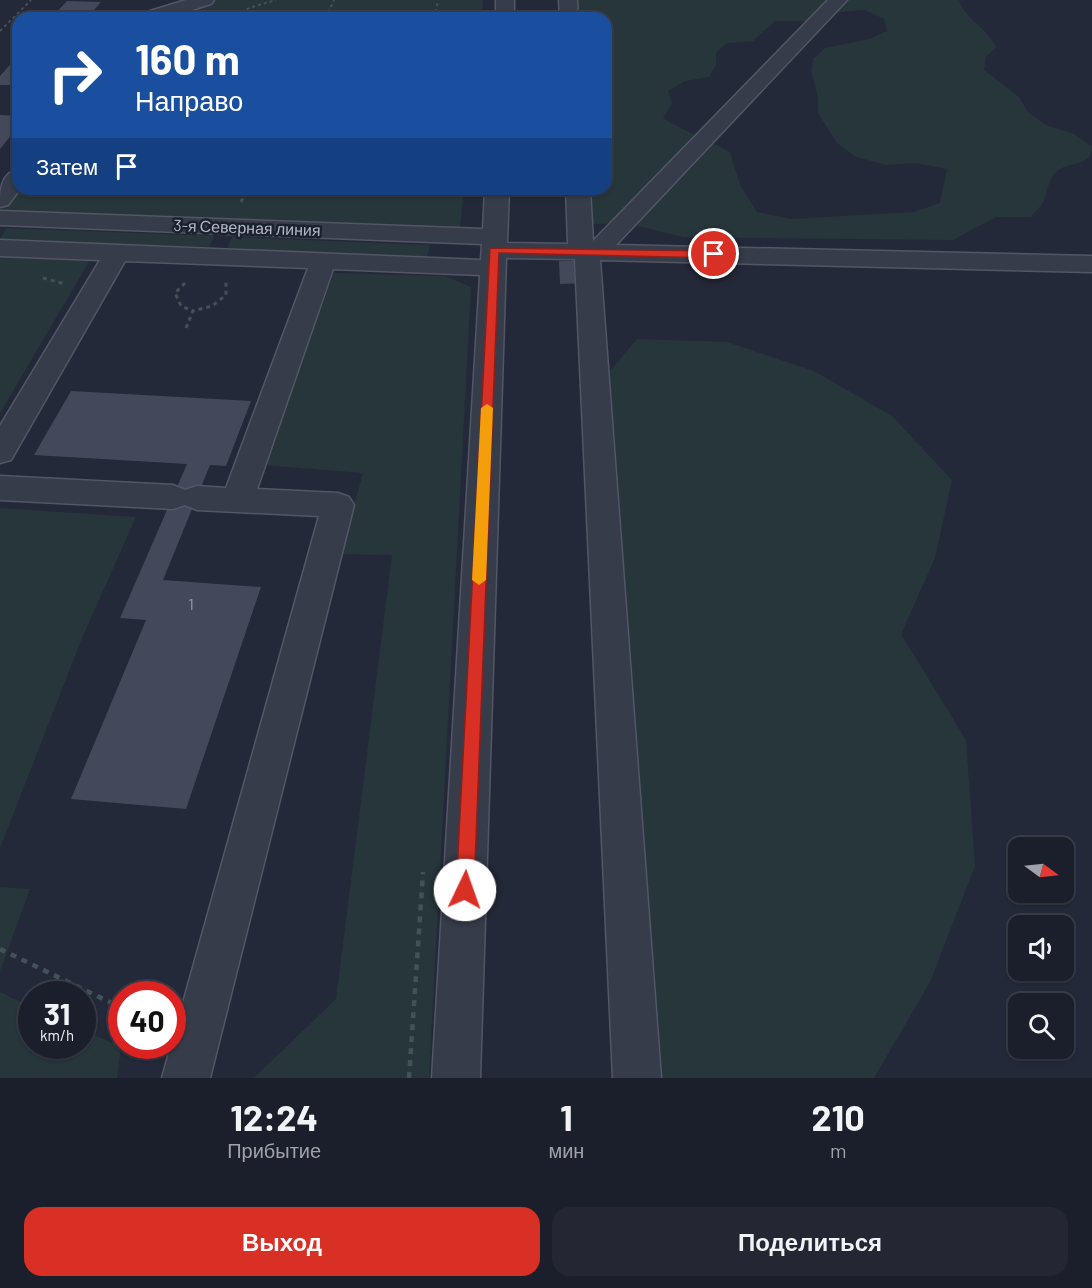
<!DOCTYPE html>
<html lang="ru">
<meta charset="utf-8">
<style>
body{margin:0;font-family:Barlow,sans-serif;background:#242733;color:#f1f3f6;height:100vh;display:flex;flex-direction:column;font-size:22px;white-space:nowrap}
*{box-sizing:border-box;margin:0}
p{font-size:20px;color:#a0a2a9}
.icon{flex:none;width:33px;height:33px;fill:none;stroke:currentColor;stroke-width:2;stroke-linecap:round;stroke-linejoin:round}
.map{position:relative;height:1078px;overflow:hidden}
.drawer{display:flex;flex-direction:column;background:#1b1f2b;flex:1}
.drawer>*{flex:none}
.guide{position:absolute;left:12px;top:12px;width:600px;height:183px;border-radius:18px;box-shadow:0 2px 4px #0004,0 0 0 2px #393d47;background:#1a4fa0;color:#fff;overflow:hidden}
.needle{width:39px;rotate:105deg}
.controls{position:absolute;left:1008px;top:837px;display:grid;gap:12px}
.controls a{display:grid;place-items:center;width:66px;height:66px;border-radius:12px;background:#1b1f2b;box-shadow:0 2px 4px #0004,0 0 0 2px #393d47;font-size:30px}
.speed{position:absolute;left:18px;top:981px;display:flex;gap:12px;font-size:30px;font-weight:700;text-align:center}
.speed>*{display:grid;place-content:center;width:78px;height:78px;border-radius:50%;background:#1b1f2b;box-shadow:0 2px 4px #0004,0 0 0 2px #393d47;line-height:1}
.speed small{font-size:15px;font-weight:400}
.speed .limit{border:9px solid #d22;background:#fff;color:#111}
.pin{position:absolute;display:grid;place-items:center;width:51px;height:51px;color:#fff;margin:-26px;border:3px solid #fff;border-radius:50%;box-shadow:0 2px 6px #0007}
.me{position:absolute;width:66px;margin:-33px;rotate:3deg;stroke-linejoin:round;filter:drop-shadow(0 0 4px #0008)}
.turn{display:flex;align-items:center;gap:21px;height:126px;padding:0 24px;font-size:27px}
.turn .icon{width:78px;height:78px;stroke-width:2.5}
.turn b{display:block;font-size:42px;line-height:51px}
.then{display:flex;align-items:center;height:57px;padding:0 24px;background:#0003;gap:12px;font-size:22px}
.eta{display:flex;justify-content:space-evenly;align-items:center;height:102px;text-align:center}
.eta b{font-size:36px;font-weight:700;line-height:42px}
.primary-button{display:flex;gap:12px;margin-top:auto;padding:12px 24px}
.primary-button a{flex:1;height:69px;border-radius:18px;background:#d93025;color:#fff;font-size:24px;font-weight:700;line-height:69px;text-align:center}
.primary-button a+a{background:#242733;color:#f1f3f6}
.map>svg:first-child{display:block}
.green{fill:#26363b;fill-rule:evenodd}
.building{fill:#43485b}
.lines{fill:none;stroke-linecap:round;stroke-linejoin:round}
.minor-casing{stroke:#525665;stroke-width:3}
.path-far2{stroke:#435158;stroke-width:2;stroke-dasharray:3 3;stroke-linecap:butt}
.path-far1{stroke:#435158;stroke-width:3;stroke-dasharray:4 4;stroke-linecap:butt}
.path{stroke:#435158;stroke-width:4.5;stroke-dasharray:6 6;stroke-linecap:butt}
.minor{fill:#373c4a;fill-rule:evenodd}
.route{fill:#d93025;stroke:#8d1f18;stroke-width:1.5}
.slow{fill:#f59e0b}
.labels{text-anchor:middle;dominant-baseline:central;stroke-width:5;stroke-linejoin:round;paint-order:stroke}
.far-street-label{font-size:16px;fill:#b2b6c6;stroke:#1c212e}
.number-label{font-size:16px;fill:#969aab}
</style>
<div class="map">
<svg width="1092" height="1078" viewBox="0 0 1092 1078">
<rect width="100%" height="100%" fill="#242939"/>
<g class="green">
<path d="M 218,0 L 483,0 L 481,18 L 157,18 Z"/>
<path d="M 576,0 L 959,0 C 964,18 986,27 996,47 L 986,57 L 984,70 L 1019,97 L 1028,112 L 1046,125 L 1074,134 L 1092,147 C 1091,166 1072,162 1060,169 C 1047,177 1049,191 1043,202 C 1040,208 1034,213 1031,217 L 996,217 L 953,240 L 683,237 L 626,223 L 591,224 L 589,189 L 606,189 L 606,18 L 578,18 ZM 865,10 L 884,19 L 887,31 L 869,39 L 825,48 L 814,58 L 811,70 L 818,98 L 818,113 L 837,143 L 856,157 L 886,165 L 916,163 L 947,169 L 940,203 L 914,212 L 791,219 L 757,212 L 740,185 L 730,152 C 708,139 685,132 663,118 L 672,104 L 668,91 L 685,81 L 709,77 L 716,65 L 716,53 L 727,43 L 753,41 L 775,21 L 826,21 L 840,12 Z"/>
<path d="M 18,186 L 18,189 L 464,189 L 460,228 L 0,210 Z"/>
<path d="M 6,228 L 214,236 L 209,247 L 0,240 Z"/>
<path d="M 232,237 L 430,245 L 427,257 L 227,249 Z"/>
<path d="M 0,255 L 90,260 L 0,413 Z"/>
<path d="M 334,273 L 445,276 L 471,287 L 429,1078 L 254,1078 L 336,999 L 392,555 L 341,554 L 363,473 L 264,465 Z"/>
<path d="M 637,339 L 727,342 L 814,371 L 892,416 L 952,480 L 935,558 L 901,634 L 966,740 L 975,866 L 930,982 L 874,1078 L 659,1078 L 604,378 Z"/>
<path d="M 0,508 L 136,517 L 82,638 L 0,848 Z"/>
<path d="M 0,887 L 30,889 L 0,971 Z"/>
<path d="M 0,992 L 31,1007 L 32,1046 L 82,1046 L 83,1030 L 121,1047 L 117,1078 L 0,1078 Z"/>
</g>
<g class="building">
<path d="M 67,1 L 101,2 L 87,18 L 51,18 Z"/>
<path d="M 18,56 L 18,85 L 0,85 L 0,76 Z"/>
<path d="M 0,115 L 18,116 L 18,127 L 0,149 Z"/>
<path d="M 559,261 L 582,261 L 582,283 L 560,284 Z"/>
<path d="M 71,391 L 251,401 L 226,466 L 210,465 L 163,580 L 261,587 L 186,809 L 71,799 L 146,620 L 120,618 L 187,464 L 34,455 Z"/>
</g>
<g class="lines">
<defs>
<g id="minor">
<path d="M 186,0 L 214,0 L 211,4 L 166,18 L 138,18 L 140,14 Z"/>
<rect x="496" y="0" width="18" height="18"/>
<path d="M 559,0 L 577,0 L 578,18 L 560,18 Z"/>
<path d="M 828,0 L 847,0 L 616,245 L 1092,256 L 1092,272 L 600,260 L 661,1078 L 613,1078 L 575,259 L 506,258 L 480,1078 L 432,1078 L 480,275 L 333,269 L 257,489 L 338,493 L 349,497 L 354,505 L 210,1078 L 162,1078 L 319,516 L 197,510 L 185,505 L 173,509 L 0,500 L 0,476 L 173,485 L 185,490 L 197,486 L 226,488 L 308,268 L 125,261 L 11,460 L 0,463 L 0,426 L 100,260 L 0,256 L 0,240 L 481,260 L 482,244 L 0,225 L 0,211 L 483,229 L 485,189 L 509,189 L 507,243 L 568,244 L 566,189 L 590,189 L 593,241 Z"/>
<path d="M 18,169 L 18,189 L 20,189 L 8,205 L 0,207 C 0,191 0,174 18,169 Z"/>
</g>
</defs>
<use href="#minor" class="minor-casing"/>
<g class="path-far2">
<path d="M 231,18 L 249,8 L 276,0"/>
<path d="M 326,18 L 334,0"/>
<path d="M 435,18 L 438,0"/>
<path d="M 0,31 L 31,0"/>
</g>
<g class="path-far1">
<path d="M 241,202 L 247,189"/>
<path d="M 43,278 L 65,284"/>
<path d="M 185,283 L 175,293 L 181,306 L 193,311"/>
<path d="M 186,328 L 193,311 L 212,306 L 226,295 L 226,282"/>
</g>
<g class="path">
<path d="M 0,949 L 122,1008"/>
<path d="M 409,1078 L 423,872"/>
</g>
<use href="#minor" class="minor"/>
</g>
<path class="route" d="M 490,248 L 714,251 L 719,254 L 714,258 L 499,253 L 474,890 L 471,896 L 465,898 L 458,896 L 456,890 Z"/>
<path class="slow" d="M 487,404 L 493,408 L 486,580 L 479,585 L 472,580 L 481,408 Z"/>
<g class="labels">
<g class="far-street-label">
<text transform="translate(247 227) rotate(2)">3-я Северная линия</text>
</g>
<g class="number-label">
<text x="191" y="603">1</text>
</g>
</g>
</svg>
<div class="controls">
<a><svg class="needle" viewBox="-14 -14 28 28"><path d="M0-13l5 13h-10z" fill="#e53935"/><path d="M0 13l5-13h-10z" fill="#a0a2a9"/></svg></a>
<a><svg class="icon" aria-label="sound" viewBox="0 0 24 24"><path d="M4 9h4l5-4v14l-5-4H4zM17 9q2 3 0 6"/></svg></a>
<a><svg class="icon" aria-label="search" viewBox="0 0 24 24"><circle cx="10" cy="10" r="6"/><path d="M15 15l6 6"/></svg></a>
</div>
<div class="speed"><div>31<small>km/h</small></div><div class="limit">40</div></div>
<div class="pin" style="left:714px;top:254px;background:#d93025"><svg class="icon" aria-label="arrive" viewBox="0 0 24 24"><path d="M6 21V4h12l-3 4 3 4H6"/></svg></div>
<svg class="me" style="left:465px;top:890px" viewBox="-20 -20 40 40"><circle r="19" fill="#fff"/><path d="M0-13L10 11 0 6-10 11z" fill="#d93025"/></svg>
<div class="guide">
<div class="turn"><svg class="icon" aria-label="right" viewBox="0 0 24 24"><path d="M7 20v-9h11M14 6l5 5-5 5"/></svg><div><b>160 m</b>Направо</div></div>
<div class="then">Затем<svg class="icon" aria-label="arrive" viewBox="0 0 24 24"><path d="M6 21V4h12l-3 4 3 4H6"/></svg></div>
</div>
</div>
<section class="drawer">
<div class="eta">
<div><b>12:24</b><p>Прибытие</p></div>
<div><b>1</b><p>мин</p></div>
<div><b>210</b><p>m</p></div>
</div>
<div class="primary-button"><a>Выход</a><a>Поделиться</a></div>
</section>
